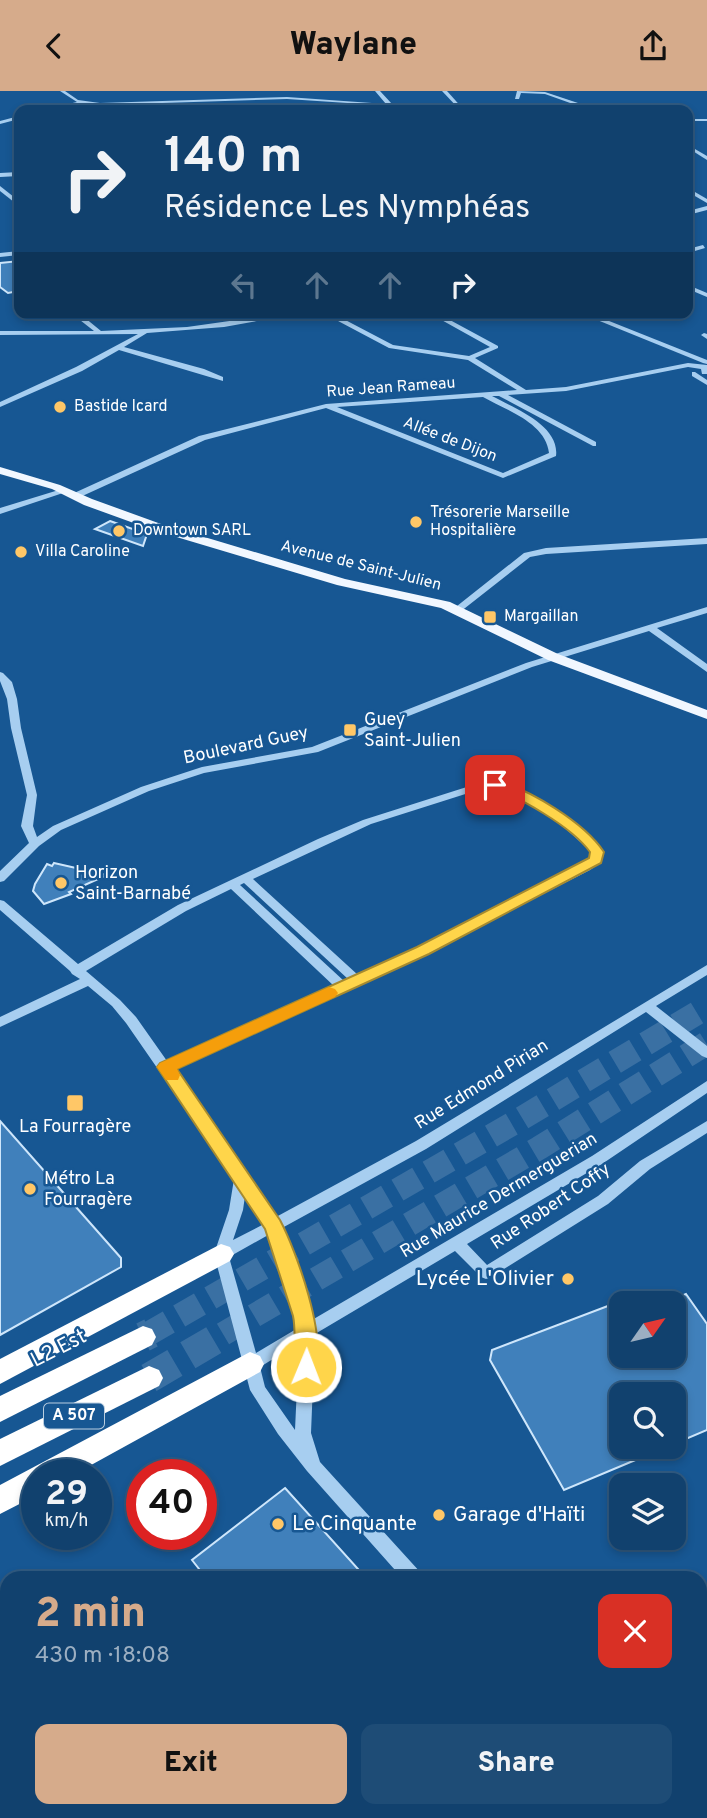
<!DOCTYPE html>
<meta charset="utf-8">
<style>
body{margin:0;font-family:Overpass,sans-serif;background:#1e4c76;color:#f1f3f6;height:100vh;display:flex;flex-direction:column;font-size:26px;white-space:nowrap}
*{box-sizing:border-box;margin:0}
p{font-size:23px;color:#9cafc2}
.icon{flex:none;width:38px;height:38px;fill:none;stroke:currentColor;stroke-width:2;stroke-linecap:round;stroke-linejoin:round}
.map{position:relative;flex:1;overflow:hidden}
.drawer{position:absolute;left:0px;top:1480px;width:707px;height:247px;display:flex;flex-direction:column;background:#11416e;border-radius:21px 21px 0 0;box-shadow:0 4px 10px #0003,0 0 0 2px #305a81}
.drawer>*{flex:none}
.guide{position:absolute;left:14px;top:14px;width:679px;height:214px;border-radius:14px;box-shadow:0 4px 10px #0003,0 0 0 2px #305a81;background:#11416e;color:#f1f3f6;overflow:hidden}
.needle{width:46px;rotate:56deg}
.controls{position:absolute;left:609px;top:1200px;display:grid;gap:14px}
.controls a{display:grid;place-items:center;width:77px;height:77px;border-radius:14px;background:#11416e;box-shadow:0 4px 10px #0003,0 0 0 2px #305a81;font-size:35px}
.speed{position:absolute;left:21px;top:1368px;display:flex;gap:14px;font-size:35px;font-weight:700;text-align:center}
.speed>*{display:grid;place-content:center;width:91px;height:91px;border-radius:50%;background:#11416e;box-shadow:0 4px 10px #0003,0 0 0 2px #305a81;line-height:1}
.speed small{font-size:18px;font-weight:400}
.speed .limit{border:10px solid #d22;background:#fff;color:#111}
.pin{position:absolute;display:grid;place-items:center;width:60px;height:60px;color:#fff;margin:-30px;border-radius:14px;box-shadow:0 4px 10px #0006}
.me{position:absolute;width:77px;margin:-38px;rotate:1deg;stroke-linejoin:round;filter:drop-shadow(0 0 5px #0008)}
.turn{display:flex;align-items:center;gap:24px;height:147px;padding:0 35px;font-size:32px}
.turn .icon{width:91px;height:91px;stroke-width:2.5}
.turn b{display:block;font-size:49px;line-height:60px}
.lanes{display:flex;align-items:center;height:66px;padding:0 35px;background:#0003;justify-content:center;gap:35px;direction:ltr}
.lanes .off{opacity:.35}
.round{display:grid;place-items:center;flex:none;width:74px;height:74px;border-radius:14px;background:#1e4c76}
.head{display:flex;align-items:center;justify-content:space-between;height:119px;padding:0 35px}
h1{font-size:42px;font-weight:800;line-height:52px;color:#d6ab8b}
.action{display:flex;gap:14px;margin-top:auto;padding:14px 35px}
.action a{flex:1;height:80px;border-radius:14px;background:#d6ab8b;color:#111;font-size:28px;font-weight:800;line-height:80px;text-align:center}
.action a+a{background:#1e4c76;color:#f1f3f6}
header{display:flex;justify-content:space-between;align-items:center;height:91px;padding:0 35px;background:#d6ab8b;color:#111;font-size:32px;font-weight:800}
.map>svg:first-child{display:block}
.building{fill:#4080bb;stroke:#cee6fb;stroke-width:2}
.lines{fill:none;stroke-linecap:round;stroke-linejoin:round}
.highway-tunnel-far1{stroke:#3a70a3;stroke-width:24;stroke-dasharray:24 12;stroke-linecap:butt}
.highway-tunnel{stroke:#3a70a3;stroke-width:30;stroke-dasharray:30 15;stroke-linecap:butt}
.minor{fill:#a7cef0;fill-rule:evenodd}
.major{fill:#f1f7ff;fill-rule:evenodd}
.highway{fill:#fff;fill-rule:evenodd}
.route{fill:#ffd54a;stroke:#a68a30;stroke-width:2}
.slow{fill:#f59e0b}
.poi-dot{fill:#ffc767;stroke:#175793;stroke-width:2.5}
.labels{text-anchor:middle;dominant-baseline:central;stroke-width:5;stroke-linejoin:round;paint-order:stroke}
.far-street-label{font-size:16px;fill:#fff;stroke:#175793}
.far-poi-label{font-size:16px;fill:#fff;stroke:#175793;text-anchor:start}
.shield{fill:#175793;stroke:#b9cddf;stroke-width:2}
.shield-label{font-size:16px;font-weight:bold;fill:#fff}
.poi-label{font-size:18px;fill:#fff;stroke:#175793;text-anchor:start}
.street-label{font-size:18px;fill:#fff;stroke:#175793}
.near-poi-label{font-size:21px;fill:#fff;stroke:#175793;text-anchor:start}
.near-street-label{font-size:21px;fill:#fff;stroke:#175793}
</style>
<header><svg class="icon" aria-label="back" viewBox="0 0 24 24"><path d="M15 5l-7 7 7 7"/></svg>Waylane<svg class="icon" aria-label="share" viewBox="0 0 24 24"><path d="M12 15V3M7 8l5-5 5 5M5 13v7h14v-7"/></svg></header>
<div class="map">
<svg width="707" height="1727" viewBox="0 0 707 1727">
<rect width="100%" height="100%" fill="#175793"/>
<g class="building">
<path d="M 19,170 L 19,200 L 8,202 L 0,196 L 0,172 Z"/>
<path d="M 110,430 L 147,443 L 143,455 L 95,438 Z"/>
<path d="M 54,772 L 107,784 L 69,801 L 71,803 L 44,813 L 33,800 L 35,793 L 47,773 L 52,775 Z"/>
<path d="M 0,1030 L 121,1167 L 121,1176 L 0,1244 Z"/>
<path d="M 686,1203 L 707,1233 L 707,1339 L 674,1353 L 674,1304 L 621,1304 L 621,1356 L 664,1357 L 564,1399 L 490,1269 L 492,1259 L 621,1210 L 621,1265 L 674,1265 L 674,1208 Z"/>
<path d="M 285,1397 L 367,1488 L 207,1488 L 192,1469 Z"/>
</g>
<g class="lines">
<g class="highway-tunnel-far1">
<path d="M 148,1243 L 517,1030 L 707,916"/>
<path d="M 223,1243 L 539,1057 L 707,952"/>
</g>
<g class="highway-tunnel">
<path d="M 143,1246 L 151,1242"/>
<path d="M 149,1287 L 226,1242"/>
</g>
<g class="minor">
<path d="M 60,0 L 65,0 L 78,9 L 100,12 L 287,6 L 386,13 L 375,0 L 380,0 L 392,13 L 453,19 L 287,8 L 100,14 L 83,12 L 41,19 L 77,11 Z"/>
<path d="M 442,0 L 447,0 L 464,19 L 460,19 Z"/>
<path d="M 517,0 L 545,1 L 578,12 L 575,19 L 571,19 L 573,13 L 545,3 L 521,2 L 519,8 L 515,8 Z"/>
<path d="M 19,25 L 19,28 L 0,33 L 0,30 Z"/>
<rect x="688" y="28" width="19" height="2"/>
<path d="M 688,54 L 707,65 L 707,69 L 688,57 Z"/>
<path d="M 19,81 L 19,85 L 0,86 L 0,82 Z"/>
<path d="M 0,95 L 19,110 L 19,115 L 0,100 Z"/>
<path d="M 688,97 L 707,108 L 707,112 L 688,101 Z"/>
<path d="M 707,115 L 707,119 L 688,124 L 688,120 Z"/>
<path d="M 703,154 L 705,157 L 688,162 L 688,158 Z"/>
<path d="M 19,160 L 19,164 L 0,166 L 0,162 Z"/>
<path d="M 688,194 L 707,202 L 707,206 L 688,198 Z"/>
<path d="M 71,222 L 79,222 L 101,240 L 187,236 L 286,222 L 301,222 L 224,236 L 147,242 L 124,256 L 204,278 L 223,286 L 223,290 L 119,259 L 82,280 L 0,316 L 0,311 L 76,276 L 138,243 L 0,244 L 0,240 L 94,240 Z"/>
<path d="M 323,222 L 332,222 L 393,254 L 469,265 L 490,256 L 429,222 L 437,222 L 498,255 L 498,257 L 475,267 L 526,299 L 566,296 L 688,272 L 707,274 L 707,283 L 702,283 L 701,278 L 688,276 L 566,300 L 508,304 L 596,351 L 596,355 L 593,355 L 499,305 L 492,305 C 514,317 560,334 556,365 L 503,387 L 326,317 L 205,349 L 78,407 L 72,407 L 72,403 L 199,345 L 326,313 L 517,299 L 468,269 L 389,257 ZM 483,306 C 506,319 546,332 549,362 L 503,382 L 337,316 Z"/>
<path d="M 580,222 L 589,222 L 707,269 L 707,273 L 703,272 Z"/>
<path d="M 704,242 L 707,243 L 707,248 L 701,244 Z"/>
<path d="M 695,281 L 707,289 L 707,294 L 692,285 L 692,281 Z"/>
<path d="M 62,398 L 69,400 L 0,423 L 0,417 Z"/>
<path d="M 707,447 L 707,453 L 546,463 L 530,466 L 460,521 L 457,522 L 452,519 L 524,462 L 546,457 Z"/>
<path d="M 707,516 L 707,522 L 657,537 L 707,573 L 707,581 L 649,540 L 532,576 L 318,661 L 204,682 L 149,700 L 61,739 L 39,755 L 4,790 L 0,791 L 0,780 L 29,752 L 21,735 L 27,704 L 11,637 L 7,608 L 0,590 L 0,581 L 3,582 L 12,591 L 17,608 L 21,637 L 37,704 L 33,735 L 37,746 L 53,735 L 141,696 L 202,676 L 312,656 L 526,572 Z"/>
<path d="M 491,691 C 525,689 579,734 601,759 L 603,761 L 600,772 L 590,779 L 427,862 L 172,979 L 276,1126 L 416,1050 L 707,874 L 707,884 L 656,915 L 707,955 L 707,967 L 702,965 L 646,921 L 426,1058 L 282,1137 L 290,1156 L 312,1229 L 592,1065 L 707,990 L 707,1002 L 602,1073 L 467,1153 L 487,1174 L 598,1105 L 640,1070 L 707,1030 L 707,1042 L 650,1078 L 608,1113 L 491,1186 L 486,1188 L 481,1186 L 455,1160 L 315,1243 L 311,1342 L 320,1371 L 421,1482 L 424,1488 L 403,1488 L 307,1380 L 278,1343 L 250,1299 L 214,1163 L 229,1119 L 234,1088 L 126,932 L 112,915 L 88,895 L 0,936 L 0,926 L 80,888 L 72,883 L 70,880 L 0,819 L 0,809 L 4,810 L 78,873 L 178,814 L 318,748 L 363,729 L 473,694 ZM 495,697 C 521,698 567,738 586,756 L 591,762 L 590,768 L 419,856 L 358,884 L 253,788 L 371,733 L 478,699 ZM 244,792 L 348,888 L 344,890 L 240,794 ZM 231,798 L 334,895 L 167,970 L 136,926 L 120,909 L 86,880 L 186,820 ZM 245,1105 L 264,1133 L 233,1149 L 243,1119 ZM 270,1143 L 276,1156 L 298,1237 L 256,1262 L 229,1166 ZM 299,1252 L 295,1339 L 265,1296 L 260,1276 Z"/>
<path d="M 623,1720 L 646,1720 L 649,1727 L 626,1727 Z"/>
</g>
<path class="major" d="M 0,376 L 60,394 L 92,408 L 161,433 L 345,488 L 450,511 L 558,563 L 707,619 L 707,628 L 548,569 L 441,517 L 337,494 L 153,439 L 84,414 L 52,398 L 0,383 Z"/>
<g class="highway">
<path d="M 221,1153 L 230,1156 L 234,1163 L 230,1170 L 0,1293 L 0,1268 Z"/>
<path d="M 143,1235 L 152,1238 L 156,1246 L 152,1254 L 0,1331 L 0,1305 Z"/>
<path d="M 250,1261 L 260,1265 L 264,1273 L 260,1281 L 73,1384 L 37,1384 L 37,1404 L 0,1423 L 0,1394 Z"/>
<path d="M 149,1275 L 159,1279 L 163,1287 L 159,1295 L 0,1375 L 0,1348 Z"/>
</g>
</g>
<path class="route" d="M 495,689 C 529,698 584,731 604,761 L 601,772 L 429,863 L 177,978 L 280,1129 C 296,1159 329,1250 314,1282 L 306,1285 L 299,1282 C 291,1266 297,1243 293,1225 L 265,1138 L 157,976 L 160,972 L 417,856 L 589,767 L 590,761 C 571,735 519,706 490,696 L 488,694 Z"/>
<path class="slow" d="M 329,896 L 335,898 L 338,902 L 335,906 L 177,978 L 180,984 L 178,989 L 166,989 L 157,976 L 160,972 Z"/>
<g class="poi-dot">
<circle cx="60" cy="316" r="7"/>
<circle cx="416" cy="431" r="7"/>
<circle cx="119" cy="440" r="7"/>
<circle cx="21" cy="461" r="7"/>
<rect x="483" y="519" width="14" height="14" rx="3.5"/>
<rect x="343" y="632" width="14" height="14" rx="3.5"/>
<circle cx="61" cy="792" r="7"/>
<rect x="66" y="1003" width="18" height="18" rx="3.5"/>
<circle cx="30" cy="1098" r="7"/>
<circle cx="568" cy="1188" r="7"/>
<circle cx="439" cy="1424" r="7"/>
<circle cx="278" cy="1433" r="7"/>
</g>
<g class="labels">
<g class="far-street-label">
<text transform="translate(391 297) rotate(-4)">Rue Jean Rameau</text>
<text transform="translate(450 349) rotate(21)">Allée de Dijon</text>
<text transform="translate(361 475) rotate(14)">Avenue de Saint-Julien</text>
</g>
<g class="far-poi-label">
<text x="74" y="316">Bastide Icard</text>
<text x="430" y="422">Trésorerie Marseille<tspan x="430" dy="18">Hospitalière</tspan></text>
<text x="133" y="440">Downtown SARL</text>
<text x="35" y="461">Villa Caroline</text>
<text x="504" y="526">Margaillan</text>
</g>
<rect class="shield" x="44" y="1312.5" width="60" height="25" rx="5"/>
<g class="shield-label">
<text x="74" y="1325">A 507</text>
</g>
<g class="poi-label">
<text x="364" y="629">Guey<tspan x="364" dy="21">Saint-Julien</tspan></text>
<text x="75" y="782">Horizon<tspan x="75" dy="21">Saint-Barnabé</tspan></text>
<text x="75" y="1036" text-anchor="middle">La Fourragère</text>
<text x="44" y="1088">Métro La<tspan x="44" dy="21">Fourragère</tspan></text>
</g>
<g class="street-label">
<text transform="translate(246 655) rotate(-12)">Boulevard Guey</text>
<text transform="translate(482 994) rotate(-32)">Rue Edmond Pirian</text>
<text transform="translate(499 1105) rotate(-31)">Rue Maurice Dermerguerian</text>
<text transform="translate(551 1116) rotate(-34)">Rue Robert Coffy</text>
</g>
<g class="near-poi-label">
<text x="554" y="1188" text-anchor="end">Lycée L'Olivier</text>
<text x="453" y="1424">Garage d'Haïti</text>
<text x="292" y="1433">Le Cinquante</text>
</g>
<g class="near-street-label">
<text transform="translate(59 1258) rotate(-27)">L2 Est</text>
</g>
</g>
</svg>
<div class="controls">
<a><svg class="needle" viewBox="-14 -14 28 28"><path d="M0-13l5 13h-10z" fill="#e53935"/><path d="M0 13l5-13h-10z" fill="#9cafc2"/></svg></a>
<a><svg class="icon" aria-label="search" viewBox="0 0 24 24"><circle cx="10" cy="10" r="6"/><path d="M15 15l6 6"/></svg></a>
<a><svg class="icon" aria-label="layers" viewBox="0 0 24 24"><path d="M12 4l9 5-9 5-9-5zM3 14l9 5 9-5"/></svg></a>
</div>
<div class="speed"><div>29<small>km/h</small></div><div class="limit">40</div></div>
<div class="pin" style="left:495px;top:694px;background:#d93025"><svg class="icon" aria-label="arrive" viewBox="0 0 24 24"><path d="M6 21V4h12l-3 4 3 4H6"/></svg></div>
<svg class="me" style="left:306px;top:1276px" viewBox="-20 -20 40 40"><circle r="17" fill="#ffd54a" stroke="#fff" stroke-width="3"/><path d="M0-11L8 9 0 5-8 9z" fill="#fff"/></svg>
<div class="guide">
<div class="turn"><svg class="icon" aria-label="right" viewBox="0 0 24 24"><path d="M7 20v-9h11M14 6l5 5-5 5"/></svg><div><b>140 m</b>Résidence Les Nymphéas</div></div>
<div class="lanes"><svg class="icon off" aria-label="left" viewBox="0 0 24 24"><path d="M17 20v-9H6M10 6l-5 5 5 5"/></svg><svg class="icon off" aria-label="ahead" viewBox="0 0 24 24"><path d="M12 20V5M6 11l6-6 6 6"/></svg><svg class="icon off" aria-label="ahead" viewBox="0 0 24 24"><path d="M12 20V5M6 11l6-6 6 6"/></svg><svg class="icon" aria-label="right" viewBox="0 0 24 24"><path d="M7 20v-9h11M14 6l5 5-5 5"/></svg></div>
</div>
<section class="drawer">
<div class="head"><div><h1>2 min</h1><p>430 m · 18:08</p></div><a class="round" style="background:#d93025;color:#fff"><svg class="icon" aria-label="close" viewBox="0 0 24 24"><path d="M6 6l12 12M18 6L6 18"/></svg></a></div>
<div class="action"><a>Exit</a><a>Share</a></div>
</section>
</div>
